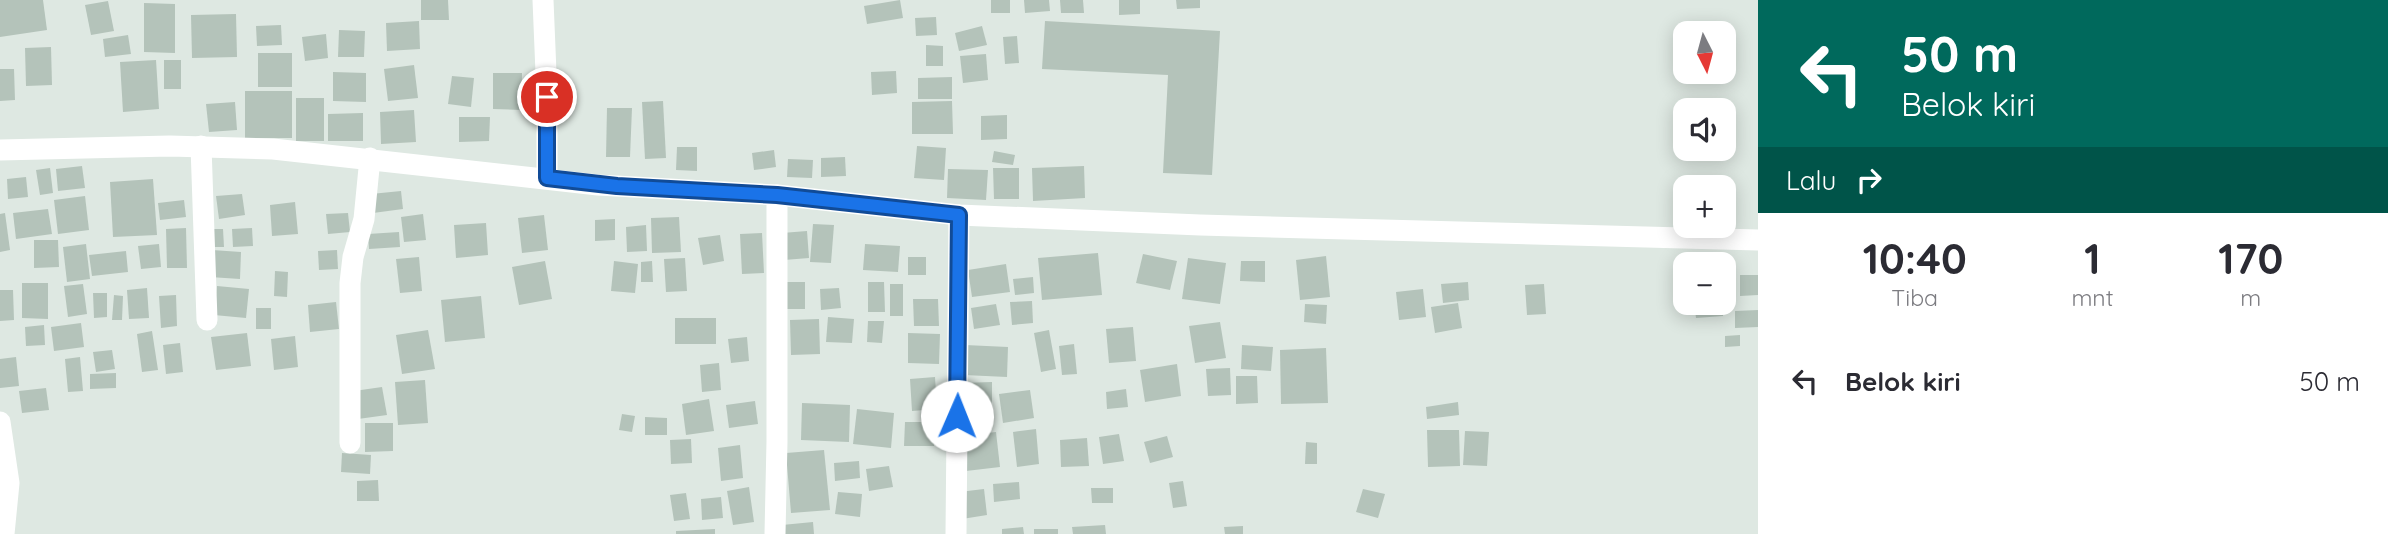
<!DOCTYPE html>
<html lang="id">
<meta charset="utf-8">
<style>
body{margin:0;font-family:Quicksand,sans-serif;background:#f2f2f3;color:#2b2b33;height:100vh;display:flex;flex-direction:column;font-size:26px;white-space:nowrap}
*{box-sizing:border-box;margin:0}
p{font-size:23px;color:#7c7c81}
.icon{flex:none;width:38px;height:38px;fill:none;stroke:currentColor;stroke-width:2;stroke-linecap:round;stroke-linejoin:round}
.map{position:relative;flex:1;overflow:hidden}
.details{display:flex;flex-direction:column;background:#fff;width:630px}
.details>*{flex:none}
.guide{background:#00695c;color:#fff;overflow:hidden}
.needle{width:46px;rotate:174deg}
.fabs{position:absolute;left:1673px;top:21px;display:grid;gap:14px}
.fabs a{display:grid;place-items:center;width:63px;height:63px;border-radius:14px;background:#fff;box-shadow:0 4px 18px #0003;font-size:35px}
.pin{position:absolute;display:grid;place-items:center;width:60px;height:60px;color:#fff;margin:-30px;border:4px solid #fff;border-radius:50%;box-shadow:0 2px 7px #0007}
.me{position:absolute;width:77px;margin:-38px;rotate:1deg;stroke-linejoin:round;filter:drop-shadow(0 0 5px #0008)}
.turn{display:flex;align-items:center;gap:24px;height:147px;padding:0 28px;font-size:32px}
.turn .icon{width:91px;height:91px;stroke-width:2.5}
.turn b{display:block;font-size:49px;line-height:60px}
.then{display:flex;align-items:center;height:66px;padding:0 28px;background:#0003;gap:14px;font-size:26px}
.eta{display:flex;justify-content:space-evenly;align-items:center;height:119px;text-align:center}
.eta b{font-size:42px;font-weight:700;line-height:49px}
ul{padding:0;list-style:none}
li{display:flex;align-items:center;gap:21px;height:98px;padding:0 28px}
li div{flex:1}
li b{display:block;font-size:26px}
li em{font-style:normal}
main{display:flex;flex:1;min-height:0}
.map>svg:first-child{display:block}
.building{fill:#b4c3ba}
.lines{fill:none;stroke-linecap:round;stroke-linejoin:round}
.minor{stroke:#fff;stroke-width:21}
.route-casing{stroke:#114b97;stroke-width:18}
.route{stroke:#1a73e8;stroke-width:12}
</style>
<main>
<div class="map">
<svg width="1758" height="534" viewBox="0 0 1758 534">
<rect width="100%" height="100%" fill="#dee8e2"/>
<g class="building">
<path d="M 0,0 L 43,0 L 47,30 L 0,37 Z"/>
<path d="M 421,0 L 448,0 L 449,20 L 421,20 Z"/>
<path d="M 900,0 L 903,18 L 867,24 L 864,6 Z"/>
<rect x="991" y="0" width="19" height="13"/>
<path d="M 1024,0 L 1049,0 L 1050,11 L 1025,13 Z"/>
<path d="M 1060,0 L 1083,0 L 1084,13 L 1061,13 Z"/>
<path d="M 1119,0 L 1140,0 L 1140,14 L 1119,15 Z"/>
<path d="M 1176,0 L 1200,0 L 1200,8 L 1177,9 Z"/>
<path d="M 108,1 L 114,31 L 91,35 L 85,5 Z"/>
<path d="M 144,3 L 175,4 L 175,53 L 144,52 Z"/>
<path d="M 236,14 L 237,57 L 192,58 L 191,15 Z"/>
<path d="M 936,17 L 937,35 L 916,36 L 915,18 Z"/>
<path d="M 419,21 L 420,49 L 387,51 L 386,23 Z"/>
<path d="M 1045,21 L 1220,31 L 1212,175 L 1163,173 L 1168,75 L 1042,69 Z"/>
<path d="M 281,25 L 282,45 L 257,46 L 256,26 Z"/>
<path d="M 982,26 L 987,45 L 959,51 L 955,33 Z"/>
<path d="M 339,30 L 365,31 L 364,57 L 338,57 Z"/>
<path d="M 326,34 L 328,58 L 305,61 L 302,37 Z"/>
<path d="M 128,35 L 131,54 L 105,57 L 103,39 Z"/>
<path d="M 1017,36 L 1019,63 L 1005,64 L 1003,37 Z"/>
<path d="M 926,45 L 943,46 L 943,66 L 926,66 Z"/>
<path d="M 51,47 L 52,85 L 26,86 L 25,48 Z"/>
<rect x="258" y="53" width="34" height="34"/>
<path d="M 986,54 L 988,80 L 963,83 L 960,56 Z"/>
<path d="M 156,60 L 159,109 L 123,112 L 120,62 Z"/>
<rect x="164" y="60" width="17" height="29"/>
<path d="M 414,65 L 418,98 L 388,101 L 384,69 Z"/>
<path d="M 0,69 L 14,69 L 15,100 L 0,101 Z"/>
<path d="M 896,71 L 897,93 L 872,95 L 871,72 Z"/>
<path d="M 333,72 L 366,73 L 366,102 L 333,101 Z"/>
<path d="M 493,73 L 522,73 L 521,110 L 493,109 Z"/>
<path d="M 452,76 L 474,78 L 471,107 L 448,104 Z"/>
<path d="M 952,77 L 952,99 L 918,99 L 918,78 Z"/>
<rect x="245" y="91" width="47" height="47"/>
<rect x="296" y="98" width="28" height="43"/>
<path d="M 663,101 L 666,158 L 645,159 L 642,102 Z"/>
<path d="M 952,101 L 953,134 L 912,134 L 912,102 Z"/>
<path d="M 235,102 L 237,130 L 209,132 L 206,104 Z"/>
<path d="M 607,108 L 632,108 L 630,157 L 606,157 Z"/>
<path d="M 414,110 L 416,142 L 381,144 L 380,112 Z"/>
<path d="M 363,113 L 363,141 L 328,141 L 328,114 Z"/>
<path d="M 1007,115 L 1007,139 L 981,140 L 981,116 Z"/>
<path d="M 459,117 L 490,117 L 489,141 L 459,142 Z"/>
<path d="M 917,146 L 946,148 L 944,180 L 914,178 Z"/>
<path d="M 677,147 L 697,147 L 697,171 L 676,170 Z"/>
<path d="M 774,150 L 776,167 L 754,170 L 752,153 Z"/>
<path d="M 994,151 L 1015,155 L 1013,165 L 992,162 Z"/>
<path d="M 845,157 L 846,176 L 821,177 L 821,158 Z"/>
<path d="M 788,159 L 813,160 L 812,178 L 787,177 Z"/>
<path d="M 82,166 L 85,188 L 58,191 L 56,169 Z"/>
<path d="M 1084,166 L 1085,198 L 1033,201 L 1032,168 Z"/>
<path d="M 50,168 L 53,193 L 40,195 L 36,170 Z"/>
<path d="M 993,168 L 1019,168 L 1019,199 L 994,199 Z"/>
<path d="M 948,169 L 988,170 L 986,200 L 947,198 Z"/>
<path d="M 26,177 L 28,197 L 8,199 L 7,179 Z"/>
<path d="M 153,179 L 157,235 L 113,237 L 110,182 Z"/>
<path d="M 401,191 L 403,209 L 373,213 L 371,194 Z"/>
<path d="M 242,194 L 245,215 L 219,219 L 216,196 Z"/>
<path d="M 85,196 L 89,230 L 58,234 L 54,200 Z"/>
<path d="M 184,200 L 186,217 L 160,220 L 158,203 Z"/>
<path d="M 295,202 L 298,234 L 272,236 L 270,205 Z"/>
<path d="M 48,209 L 52,234 L 16,239 L 13,213 Z"/>
<path d="M 5,213 L 10,250 L 0,252 L 0,214 Z"/>
<path d="M 348,213 L 350,232 L 328,234 L 326,214 Z"/>
<path d="M 423,214 L 426,240 L 404,242 L 401,217 Z"/>
<path d="M 544,215 L 548,250 L 522,253 L 518,218 Z"/>
<path d="M 679,217 L 681,252 L 652,253 L 651,218 Z"/>
<path d="M 615,219 L 615,240 L 595,241 L 595,220 Z"/>
<path d="M 486,223 L 488,255 L 456,258 L 454,225 Z"/>
<path d="M 813,224 L 834,225 L 831,263 L 810,262 Z"/>
<path d="M 646,225 L 647,251 L 627,252 L 626,227 Z"/>
<path d="M 186,228 L 187,268 L 167,268 L 166,229 Z"/>
<path d="M 252,228 L 253,246 L 233,247 L 232,229 Z"/>
<path d="M 212,229 L 223,229 L 224,247 L 212,247 Z"/>
<path d="M 807,231 L 809,258 L 784,260 L 782,233 Z"/>
<path d="M 399,232 L 400,247 L 369,249 L 368,234 Z"/>
<path d="M 762,233 L 764,273 L 742,274 L 740,234 Z"/>
<path d="M 720,235 L 724,261 L 703,265 L 698,238 Z"/>
<path d="M 34,240 L 58,240 L 59,267 L 34,268 Z"/>
<path d="M 86,244 L 90,279 L 67,282 L 63,247 Z"/>
<path d="M 159,244 L 161,267 L 141,269 L 138,246 Z"/>
<path d="M 865,244 L 900,246 L 898,272 L 863,270 Z"/>
<path d="M 212,250 L 241,252 L 240,279 L 210,277 Z"/>
<path d="M 337,250 L 338,269 L 319,270 L 318,251 Z"/>
<path d="M 126,251 L 128,272 L 92,276 L 89,255 Z"/>
<path d="M 1098,253 L 1102,295 L 1042,300 L 1038,258 Z"/>
<path d="M 1143,254 L 1177,261 L 1170,290 L 1136,283 Z"/>
<path d="M 1326,256 L 1330,297 L 1300,300 L 1296,260 Z"/>
<path d="M 419,257 L 422,291 L 400,293 L 396,259 Z"/>
<rect x="908" y="257" width="18" height="18"/>
<path d="M 685,258 L 687,291 L 666,292 L 664,259 Z"/>
<path d="M 1188,258 L 1226,263 L 1220,304 L 1182,299 Z"/>
<path d="M 545,261 L 552,299 L 519,305 L 512,267 Z"/>
<path d="M 614,261 L 638,264 L 635,293 L 611,291 Z"/>
<path d="M 652,261 L 653,282 L 641,282 L 641,262 Z"/>
<path d="M 1241,261 L 1265,261 L 1265,282 L 1240,281 Z"/>
<path d="M 1006,264 L 1010,292 L 972,297 L 968,270 Z"/>
<path d="M 275,271 L 288,272 L 287,297 L 274,296 Z"/>
<path d="M 1740,275 L 1758,275 L 1758,295 L 1740,296 Z"/>
<path d="M 1033,277 L 1034,293 L 1015,295 L 1013,279 Z"/>
<rect x="786" y="282" width="19" height="27"/>
<path d="M 868,282 L 884,282 L 885,312 L 868,312 Z"/>
<path d="M 1468,282 L 1469,300 L 1443,303 L 1441,284 Z"/>
<path d="M 22,283 L 48,283 L 48,319 L 22,318 Z"/>
<path d="M 83,284 L 87,314 L 68,317 L 64,286 Z"/>
<rect x="890" y="284" width="13" height="32"/>
<path d="M 1544,284 L 1546,314 L 1527,315 L 1525,285 Z"/>
<path d="M 217,286 L 249,289 L 246,318 L 214,315 Z"/>
<path d="M 147,288 L 149,318 L 129,319 L 127,290 Z"/>
<path d="M 839,288 L 841,308 L 821,310 L 820,289 Z"/>
<path d="M 1423,289 L 1426,317 L 1399,320 L 1396,292 Z"/>
<path d="M 0,290 L 13,290 L 14,320 L 0,321 Z"/>
<path d="M 93,293 L 107,293 L 107,317 L 94,318 Z"/>
<path d="M 114,295 L 123,296 L 122,320 L 112,320 Z"/>
<path d="M 176,295 L 177,326 L 161,328 L 159,296 Z"/>
<path d="M 481,296 L 485,338 L 445,342 L 441,300 Z"/>
<path d="M 913,299 L 938,299 L 939,326 L 914,326 Z"/>
<path d="M 1032,301 L 1033,323 L 1012,325 L 1010,302 Z"/>
<path d="M 336,302 L 339,329 L 310,332 L 308,305 Z"/>
<path d="M 1458,303 L 1462,328 L 1435,333 L 1431,307 Z"/>
<path d="M 1694,303 L 1722,303 L 1723,316 L 1696,318 Z"/>
<path d="M 996,304 L 1000,325 L 974,329 L 971,308 Z"/>
<path d="M 1305,304 L 1327,305 L 1326,324 L 1304,322 Z"/>
<rect x="256" y="308" width="15" height="21"/>
<path d="M 1758,310 L 1758,327 L 1735,328 L 1735,311 Z"/>
<path d="M 828,317 L 854,319 L 852,343 L 826,342 Z"/>
<rect x="675" y="318" width="41" height="26"/>
<path d="M 819,319 L 820,354 L 791,355 L 790,320 Z"/>
<path d="M 868,321 L 884,321 L 882,343 L 867,342 Z"/>
<path d="M 1220,322 L 1226,358 L 1195,363 L 1189,326 Z"/>
<path d="M 81,323 L 84,347 L 54,351 L 51,327 Z"/>
<path d="M 44,325 L 45,345 L 26,346 L 25,327 Z"/>
<path d="M 1133,327 L 1136,361 L 1109,363 L 1106,329 Z"/>
<path d="M 428,330 L 435,369 L 402,374 L 396,335 Z"/>
<path d="M 1049,330 L 1056,369 L 1041,372 L 1034,333 Z"/>
<path d="M 152,331 L 158,370 L 142,372 L 137,334 Z"/>
<path d="M 247,333 L 251,366 L 216,370 L 211,337 Z"/>
<path d="M 908,333 L 940,334 L 939,364 L 908,363 Z"/>
<path d="M 1740,335 L 1740,346 L 1725,347 L 1725,336 Z"/>
<path d="M 295,336 L 298,367 L 274,370 L 271,339 Z"/>
<path d="M 747,337 L 749,361 L 731,363 L 728,339 Z"/>
<path d="M 180,343 L 183,372 L 166,374 L 163,345 Z"/>
<path d="M 1074,344 L 1077,374 L 1062,375 L 1059,346 Z"/>
<path d="M 965,345 L 1008,347 L 1007,377 L 964,375 Z"/>
<path d="M 1242,345 L 1273,347 L 1271,371 L 1241,369 Z"/>
<path d="M 1326,348 L 1328,403 L 1281,404 L 1280,350 Z"/>
<path d="M 112,350 L 115,369 L 96,372 L 93,352 Z"/>
<path d="M 16,357 L 19,386 L 0,388 L 0,359 Z"/>
<path d="M 80,357 L 83,391 L 68,392 L 65,359 Z"/>
<path d="M 719,363 L 721,390 L 702,392 L 700,365 Z"/>
<path d="M 1177,364 L 1181,396 L 1145,402 L 1140,370 Z"/>
<path d="M 1230,368 L 1231,395 L 1208,396 L 1206,369 Z"/>
<path d="M 116,373 L 116,388 L 90,389 L 90,374 Z"/>
<path d="M 1236,376 L 1257,376 L 1258,403 L 1236,404 Z"/>
<path d="M 935,377 L 937,409 L 912,411 L 910,379 Z"/>
<path d="M 425,380 L 428,423 L 398,425 L 395,382 Z"/>
<path d="M 992,382 L 992,429 L 962,430 L 961,383 Z"/>
<path d="M 382,387 L 387,415 L 358,419 L 354,391 Z"/>
<path d="M 46,388 L 49,410 L 22,413 L 19,391 Z"/>
<path d="M 1126,389 L 1128,407 L 1107,409 L 1106,392 Z"/>
<path d="M 1030,390 L 1034,418 L 1003,423 L 999,394 Z"/>
<path d="M 709,399 L 714,431 L 686,435 L 682,404 Z"/>
<path d="M 755,401 L 758,424 L 729,428 L 726,405 Z"/>
<path d="M 1458,402 L 1459,415 L 1427,419 L 1426,407 Z"/>
<path d="M 802,403 L 850,405 L 849,442 L 801,440 Z"/>
<path d="M 857,409 L 894,413 L 891,448 L 853,444 Z"/>
<path d="M 622,414 L 635,416 L 632,432 L 619,430 Z"/>
<path d="M 645,417 L 667,418 L 667,435 L 645,435 Z"/>
<path d="M 905,422 L 935,422 L 934,446 L 904,446 Z"/>
<path d="M 365,423 L 393,423 L 393,451 L 365,452 Z"/>
<path d="M 1036,429 L 1039,464 L 1017,467 L 1013,432 Z"/>
<path d="M 1427,430 L 1459,430 L 1460,466 L 1428,467 Z"/>
<path d="M 1465,431 L 1489,432 L 1487,466 L 1463,465 Z"/>
<path d="M 996,432 L 1000,467 L 966,471 L 962,436 Z"/>
<path d="M 1119,434 L 1124,461 L 1103,464 L 1099,437 Z"/>
<path d="M 1167,436 L 1173,457 L 1150,463 L 1144,442 Z"/>
<path d="M 1087,438 L 1089,466 L 1061,467 L 1060,440 Z"/>
<path d="M 691,439 L 692,463 L 671,464 L 670,440 Z"/>
<path d="M 1306,442 L 1317,443 L 1317,464 L 1305,464 Z"/>
<path d="M 740,445 L 743,478 L 721,481 L 718,448 Z"/>
<path d="M 824,450 L 830,510 L 791,513 L 786,453 Z"/>
<path d="M 342,453 L 371,455 L 370,474 L 341,472 Z"/>
<path d="M 859,461 L 860,478 L 835,481 L 834,463 Z"/>
<path d="M 889,466 L 893,487 L 869,491 L 866,469 Z"/>
<path d="M 378,480 L 379,501 L 357,501 L 357,481 Z"/>
<path d="M 1183,481 L 1187,506 L 1173,508 L 1169,483 Z"/>
<path d="M 1019,482 L 1020,499 L 994,502 L 993,484 Z"/>
<path d="M 749,487 L 754,522 L 733,525 L 727,491 Z"/>
<path d="M 1091,488 L 1113,488 L 1113,503 L 1092,503 Z"/>
<path d="M 984,489 L 987,515 L 962,519 L 959,492 Z"/>
<path d="M 1363,489 L 1385,494 L 1378,518 L 1356,512 Z"/>
<path d="M 838,492 L 862,494 L 860,517 L 835,514 Z"/>
<path d="M 686,493 L 690,519 L 674,521 L 670,495 Z"/>
<path d="M 721,497 L 723,518 L 702,520 L 701,499 Z"/>
<path d="M 813,522 L 814,534 L 783,534 L 782,525 Z"/>
<path d="M 1105,525 L 1106,534 L 1073,534 L 1072,527 Z"/>
<path d="M 1243,526 L 1243,534 L 1225,534 L 1224,527 Z"/>
<path d="M 1023,527 L 1024,534 L 1002,534 L 1002,529 Z"/>
<path d="M 715,529 L 715,534 L 676,534 L 676,531 Z"/>
<rect x="1034" y="529" width="24" height="5"/>
</g>
<g class="lines">
<g class="minor">
<path d="M 543,0 L 547,97 L 547,178"/>
<path d="M 201,146 L 207,320"/>
<path d="M 0,150 L 170,146 L 273,149 L 598,185 L 777,195 L 959,215 L 1200,225 L 1758,240"/>
<path d="M 0,422 L 9,483 L 4,534"/>
<path d="M 350,443 L 350,283 L 353,257 L 364,219 L 370,158"/>
<path d="M 775,534 L 777,441 L 777,195"/>
<path d="M 956,534 L 959,215"/>
</g>
</g>
<g class="lines">
<defs>
<path id="route" d="M 547,97 L 547,178 L 617,186 L 777,195 L 959,215 L 957,416"/>
</defs>
<use href="#route" class="route-casing"/>
<use href="#route" class="route"/>
</g>
</svg>
<div class="fabs">
<a><svg class="needle" viewBox="-14 -14 28 28"><path d="M0-13l5 13h-10z" fill="#e53935"/><path d="M0 13l5-13h-10z" fill="#7c7c81"/></svg></a>
<a><svg class="icon" aria-label="sound" viewBox="0 0 24 24"><path d="M4 9h4l5-4v14l-5-4H4zM17 9q2 3 0 6"/></svg></a>
<a>+</a>
<a>−</a>
</div>
<div class="pin" style="left:547px;top:97px;background:#d93025"><svg class="icon" aria-label="arrive" viewBox="0 0 24 24"><path d="M6 21V4h12l-3 4 3 4H6"/></svg></div>
<svg class="me" style="left:957px;top:416px" viewBox="-20 -20 40 40"><circle r="19" fill="#fff"/><path d="M0-13L10 11 0 6-10 11z" fill="#1a73e8"/></svg>
</div>
<section class="details">
<div class="guide">
<div class="turn"><svg class="icon" aria-label="left" viewBox="0 0 24 24"><path d="M17 20v-9H6M10 6l-5 5 5 5"/></svg><div><b>50 m</b>Belok kiri</div></div>
<div class="then">Lalu<svg class="icon" aria-label="right" viewBox="0 0 24 24"><path d="M7 20v-9h11M14 6l5 5-5 5"/></svg></div>
</div>
<div class="eta">
<div><b>10:40</b><p>Tiba</p></div>
<div><b>1</b><p>mnt</p></div>
<div><b>170</b><p>m</p></div>
</div>
<ul>
<li><svg class="icon" aria-label="left" viewBox="0 0 24 24"><path d="M17 20v-9H6M10 6l-5 5 5 5"/></svg><div><b>Belok kiri</b></div><em>50 m</em></li>
</ul>
</section>
</main>
